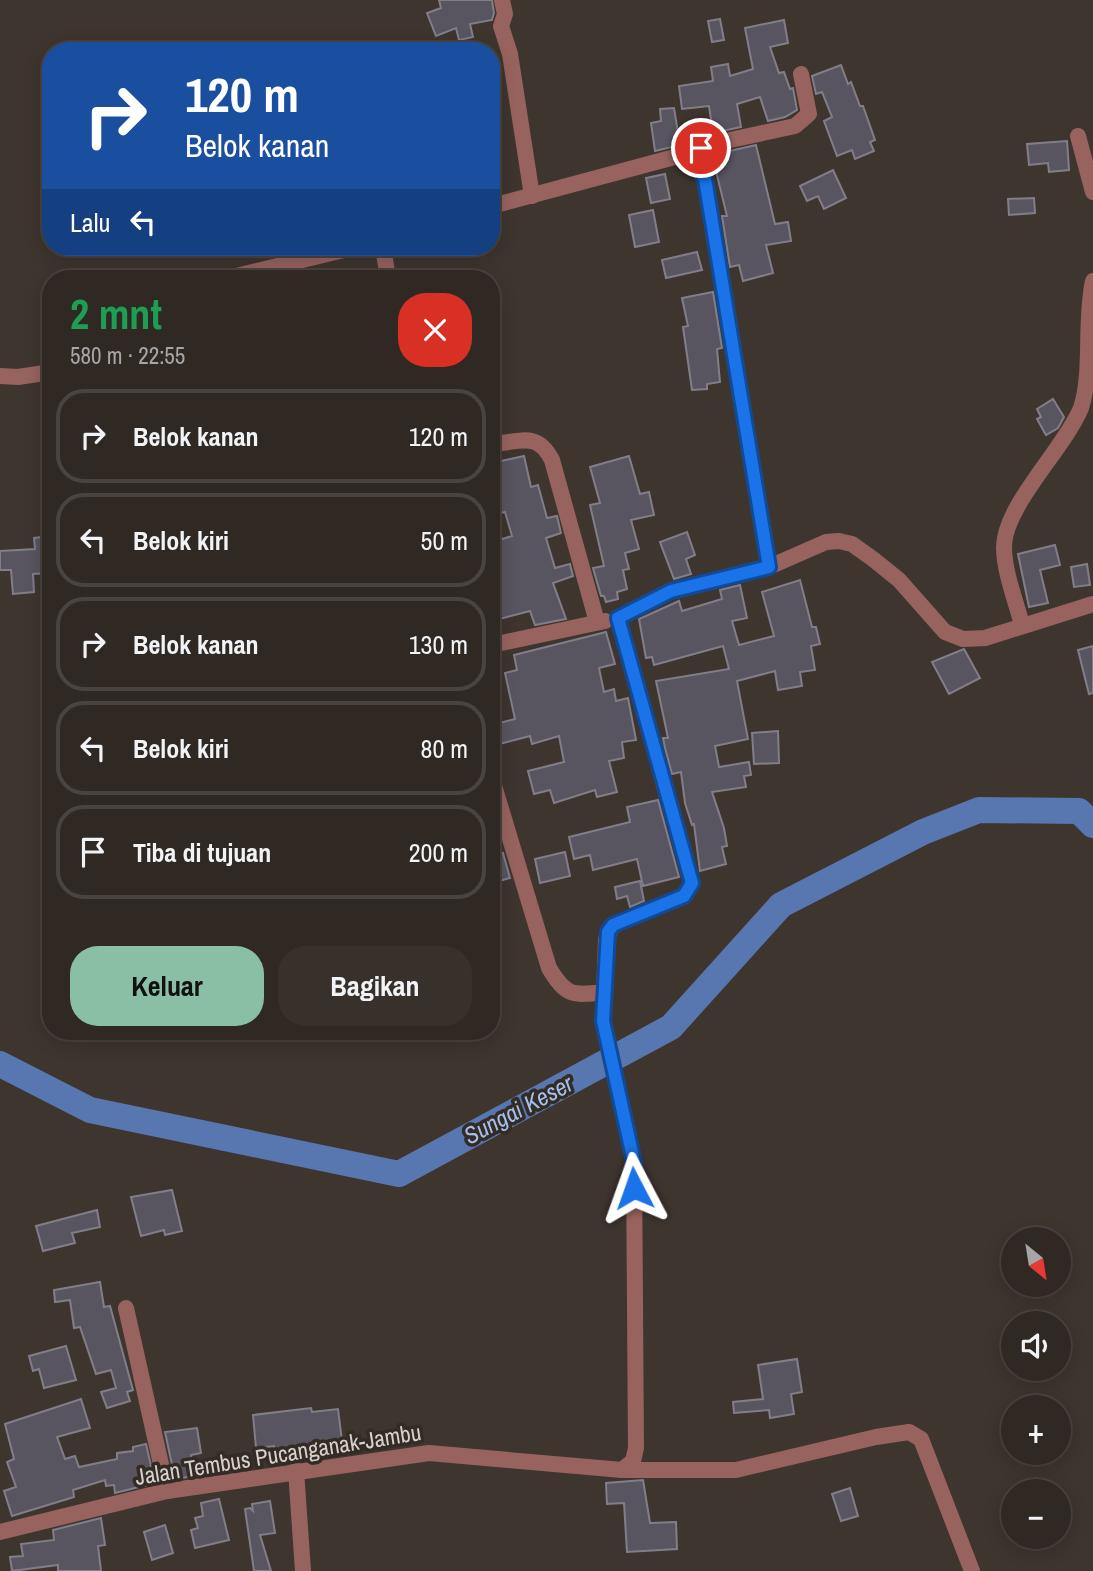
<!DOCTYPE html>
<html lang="id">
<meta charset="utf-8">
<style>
body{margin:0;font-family:"Archivo Narrow",sans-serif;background:#37302b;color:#f1f3f6;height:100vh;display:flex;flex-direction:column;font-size:26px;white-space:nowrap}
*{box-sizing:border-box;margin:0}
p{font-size:23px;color:#a7a6a6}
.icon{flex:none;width:38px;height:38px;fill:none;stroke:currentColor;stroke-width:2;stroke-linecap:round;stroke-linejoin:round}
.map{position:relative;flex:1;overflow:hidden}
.panel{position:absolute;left:42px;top:270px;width:458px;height:770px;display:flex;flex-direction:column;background:#2f2823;border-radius:28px;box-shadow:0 4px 18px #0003,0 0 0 2px #4a4441}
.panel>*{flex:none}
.guide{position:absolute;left:42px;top:42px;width:458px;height:214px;border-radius:28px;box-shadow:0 4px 18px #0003,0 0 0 2px #4a4441;background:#1a4fa0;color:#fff;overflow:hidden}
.needle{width:46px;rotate:150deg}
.fabs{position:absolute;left:1001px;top:1227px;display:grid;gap:14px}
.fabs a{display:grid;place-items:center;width:70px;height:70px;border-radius:50%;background:#2f2823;box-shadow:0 4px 18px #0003,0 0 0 2px #4a4441;font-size:35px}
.pin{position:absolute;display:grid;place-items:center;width:60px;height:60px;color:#fff;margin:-30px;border:4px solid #fff;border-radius:50%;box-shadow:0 2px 7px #0007}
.me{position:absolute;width:77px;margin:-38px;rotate:356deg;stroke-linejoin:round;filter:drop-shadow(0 0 5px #0008)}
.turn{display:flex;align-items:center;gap:24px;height:147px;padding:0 28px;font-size:32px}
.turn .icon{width:91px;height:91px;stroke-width:2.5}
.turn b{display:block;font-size:49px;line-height:60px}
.then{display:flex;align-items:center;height:66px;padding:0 28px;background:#0003;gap:14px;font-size:26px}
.round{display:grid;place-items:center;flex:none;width:74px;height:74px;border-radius:28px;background:#37302b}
.headline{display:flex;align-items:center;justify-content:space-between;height:119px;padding:0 28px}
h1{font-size:42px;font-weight:800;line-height:52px;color:#1e9e55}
.action{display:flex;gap:14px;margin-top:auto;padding:14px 28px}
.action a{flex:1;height:80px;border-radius:28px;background:#8abfa5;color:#111;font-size:28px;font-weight:800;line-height:80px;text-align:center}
.action a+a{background:#37302b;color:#f1f3f6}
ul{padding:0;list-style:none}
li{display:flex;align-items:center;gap:21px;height:94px;margin:0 14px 10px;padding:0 14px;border:4px solid #4a4441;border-radius:28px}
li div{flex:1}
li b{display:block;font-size:26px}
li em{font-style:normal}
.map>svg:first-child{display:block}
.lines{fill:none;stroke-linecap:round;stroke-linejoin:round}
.river{stroke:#5876af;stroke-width:26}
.building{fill:#585560;stroke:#817e8a;stroke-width:2}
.minor{stroke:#98635f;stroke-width:16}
.route-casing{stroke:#114b97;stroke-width:18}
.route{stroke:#1a73e8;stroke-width:12}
.labels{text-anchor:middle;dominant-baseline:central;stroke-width:7;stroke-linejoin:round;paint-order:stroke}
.street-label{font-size:23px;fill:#d7d1cd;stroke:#342b25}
.water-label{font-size:24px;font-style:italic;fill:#a5bfef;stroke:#342b25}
</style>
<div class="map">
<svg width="1093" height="1571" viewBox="0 0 1093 1571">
<rect width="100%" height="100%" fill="#3f352f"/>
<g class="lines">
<path class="river" d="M 0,1064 L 90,1110 L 399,1174 L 671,1027 L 781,905 L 923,832 L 979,810 L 1079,811 L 1093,825"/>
</g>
<g class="building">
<path d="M 439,0 L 492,0 L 494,13 L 492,20 L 470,24 L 473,37 L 459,40 L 456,28 L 436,36 L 427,13 L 441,8 Z"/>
<path d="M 720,19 L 724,40 L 712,42 L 708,21 Z"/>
<path d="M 784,20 L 788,43 L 770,47 L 779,73 L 784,72 L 790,89 L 793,88 L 797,110 L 785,117 L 768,121 L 760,97 L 737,104 L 741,127 L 713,133 L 709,106 L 682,109 L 679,86 L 713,81 L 711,67 L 728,64 L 730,76 L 753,69 L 745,28 Z"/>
<path d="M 841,65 L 848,84 L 851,82 L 860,106 L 863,106 L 875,140 L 870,142 L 874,151 L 855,159 L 852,150 L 837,156 L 824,121 L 832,117 L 822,92 L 816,94 L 812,76 Z"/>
<path d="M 674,108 L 680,145 L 655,151 L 651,123 L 661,121 L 660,109 Z"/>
<path d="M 1067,141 L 1069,170 L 1049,172 L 1048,163 L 1029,165 L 1027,144 Z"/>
<path d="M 756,145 L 775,224 L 788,222 L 791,241 L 766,245 L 773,273 L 743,281 L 739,265 L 730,267 L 722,216 L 727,216 L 712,155 Z"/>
<path d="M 833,170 L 846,198 L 824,209 L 818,196 L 807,201 L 800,186 Z"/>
<path d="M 665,174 L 670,199 L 651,203 L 646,178 Z"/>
<path d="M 1034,198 L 1035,213 L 1009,215 L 1008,199 Z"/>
<path d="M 653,210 L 659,242 L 635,247 L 629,215 Z"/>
<path d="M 697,252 L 702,270 L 666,278 L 662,260 Z"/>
<path d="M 713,292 L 722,348 L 717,349 L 720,382 L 707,384 L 707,389 L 692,390 L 683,327 L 688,326 L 682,298 Z"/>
<path d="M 1053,399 L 1064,417 L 1058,428 L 1046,435 L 1037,419 L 1041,417 L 1037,409 Z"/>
<path d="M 524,456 L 531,487 L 538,485 L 547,518 L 557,516 L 561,533 L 546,538 L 555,568 L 570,564 L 573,576 L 553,583 L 566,619 L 535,625 L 530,611 L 492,621 L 492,542 L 512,536 L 505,512 L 492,515 L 492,492 L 498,490 L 492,463 Z"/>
<path d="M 629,456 L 640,494 L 649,492 L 654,515 L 631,520 L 639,549 L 625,553 L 629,569 L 623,570 L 627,589 L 617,592 L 618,599 L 606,602 L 604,596 L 601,596 L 593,568 L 604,566 L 590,505 L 600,503 L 590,467 Z"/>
<path d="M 687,532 L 695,555 L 686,559 L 691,574 L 674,579 L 660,542 Z"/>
<path d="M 51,536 L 51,573 L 33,574 L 34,592 L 13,594 L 11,570 L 0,570 L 0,551 L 35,549 L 34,538 Z"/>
<path d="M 1055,545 L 1060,565 L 1040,570 L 1048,603 L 1029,607 L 1018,554 Z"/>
<path d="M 1087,564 L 1090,585 L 1074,587 L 1071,567 Z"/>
<path d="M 800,580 L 812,627 L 816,627 L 820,644 L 811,646 L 815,670 L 800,672 L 802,686 L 778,690 L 775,671 L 737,681 L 748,739 L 715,746 L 719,767 L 749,762 L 751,775 L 744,776 L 746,787 L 712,792 L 724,828 L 727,846 L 722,847 L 726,864 L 700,871 L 694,824 L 692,825 L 685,803 L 681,772 L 672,774 L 665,748 L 663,738 L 668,738 L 656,681 L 729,669 L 723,646 L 654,665 L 652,657 L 646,658 L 639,619 L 679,601 L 682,611 L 722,599 L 720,590 L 740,585 L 747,618 L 732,621 L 739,645 L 774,636 L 762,592 Z"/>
<path d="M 606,632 L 615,664 L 599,668 L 604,692 L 614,689 L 616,701 L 628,698 L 636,740 L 622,742 L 624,758 L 609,761 L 617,792 L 597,797 L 595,790 L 554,803 L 550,790 L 534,794 L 528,771 L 564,762 L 559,736 L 532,744 L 530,736 L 492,746 L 492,725 L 515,719 L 505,673 L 517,670 L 514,655 Z"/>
<path d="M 1093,646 L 1093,693 L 1089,694 L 1078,650 Z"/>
<path d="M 964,649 L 980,678 L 949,694 L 932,662 Z"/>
<path d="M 778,731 L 779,763 L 754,764 L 752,733 Z"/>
<path d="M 658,800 L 679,877 L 643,886 L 637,859 L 593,870 L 590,855 L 574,859 L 569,837 L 630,822 L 627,807 Z"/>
<path d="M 565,852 L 570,876 L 540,883 L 535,859 Z"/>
<path d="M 503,853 L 510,878 L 492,883 L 492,856 Z"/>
<path d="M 640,881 L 644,901 L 630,907 L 627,896 L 617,899 L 615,887 Z"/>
<path d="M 172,1190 L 182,1231 L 165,1235 L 164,1230 L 141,1236 L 131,1197 Z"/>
<path d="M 97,1210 L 100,1227 L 72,1233 L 75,1243 L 43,1251 L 36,1226 Z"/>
<path d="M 100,1282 L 104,1307 L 110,1306 L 133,1390 L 127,1392 L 130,1401 L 107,1408 L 101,1392 L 116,1388 L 111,1370 L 96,1374 L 80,1327 L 74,1328 L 70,1300 L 55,1302 L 54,1290 Z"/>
<path d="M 66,1346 L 76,1380 L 44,1388 L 39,1369 L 33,1371 L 29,1356 Z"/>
<path d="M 797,1359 L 802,1392 L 791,1394 L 794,1414 L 770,1418 L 769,1410 L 734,1413 L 733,1402 L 763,1399 L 758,1365 Z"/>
<path d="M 81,1399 L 90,1428 L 57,1437 L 65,1459 L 75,1456 L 79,1467 L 117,1459 L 117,1453 L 133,1451 L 133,1447 L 146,1444 L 155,1483 L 115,1493 L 114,1485 L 106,1486 L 105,1480 L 73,1490 L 74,1497 L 12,1516 L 4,1491 L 16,1487 L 7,1462 L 14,1459 L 5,1424 Z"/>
<path d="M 311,1408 L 312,1412 L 338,1409 L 343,1449 L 276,1460 L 274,1446 L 256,1448 L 253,1415 Z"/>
<path d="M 197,1428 L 201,1453 L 191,1455 L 194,1476 L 175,1479 L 165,1432 Z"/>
<path d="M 643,1480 L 650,1523 L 676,1522 L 677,1549 L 627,1552 L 624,1503 L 607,1504 L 606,1483 Z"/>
<path d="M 850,1488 L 858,1516 L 841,1521 L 832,1494 Z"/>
<path d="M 219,1499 L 229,1540 L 195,1548 L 191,1530 L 198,1528 L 195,1518 L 203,1516 L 201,1503 Z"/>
<path d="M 270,1501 L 275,1533 L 260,1535 L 271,1571 L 254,1571 L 245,1509 L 250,1508 L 253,1511 L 252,1504 Z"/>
<path d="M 101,1518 L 105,1545 L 98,1546 L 101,1571 L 58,1571 L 58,1565 L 12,1571 L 10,1557 L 23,1556 L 21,1544 L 54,1540 L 53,1530 Z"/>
<path d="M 165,1525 L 173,1553 L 152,1560 L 144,1532 Z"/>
</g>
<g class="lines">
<g class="minor">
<path d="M 502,0 L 505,14 L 501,26 L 510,54 L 532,196"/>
<path d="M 1078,136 L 1093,192"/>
<path d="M 689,156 L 707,145 L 795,126 L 809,114 L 801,74"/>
<path d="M 492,206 L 682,155 L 693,159 L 705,179 L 769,567"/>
<path d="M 383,247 L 388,278"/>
<path d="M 228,278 L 356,247"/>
<path d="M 0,376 L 18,377 L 51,372"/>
<path d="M 492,444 C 521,442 537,431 552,460 L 597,622"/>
<path d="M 1022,625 C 1016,601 1004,572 1004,547 C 1004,506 1064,449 1081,408 C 1093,371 1084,322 1093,281"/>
<path d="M 492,645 L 605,621"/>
<path d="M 492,779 L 549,968 C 566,996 572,996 604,992"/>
<path d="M 126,1308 L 167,1491"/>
<path d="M 296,1470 L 303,1571"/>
<path d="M 622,1470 L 736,1470 L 876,1437 L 909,1432 L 921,1439 L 972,1571"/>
<path d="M 0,1532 L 167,1491 L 429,1453 L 622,1470 L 633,1461 L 636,1448 L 634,1162 L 603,1021 L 606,940 L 613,925 L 684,896 L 692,883 L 618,618 L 671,591 L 769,567 L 826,542 L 839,541 L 852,544 L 873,559 L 899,580 L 945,632 L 963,639 L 985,638 L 1093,604"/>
</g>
</g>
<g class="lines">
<defs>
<path id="route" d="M 634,1188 L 634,1162 L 603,1021 L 608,932 L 613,925 L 684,896 L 692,883 L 618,618 L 671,591 L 769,567 L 705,179 L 689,156 L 701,148"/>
</defs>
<use href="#route" class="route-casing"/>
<use href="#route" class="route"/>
</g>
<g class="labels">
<g class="street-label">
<text transform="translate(278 1454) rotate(-9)">Jalan Tembus Pucanganak-Jambu</text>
</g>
<g class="water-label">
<text transform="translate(518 1109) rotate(-28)">Sungai Keser</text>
</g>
</g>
</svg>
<div class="fabs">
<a><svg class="needle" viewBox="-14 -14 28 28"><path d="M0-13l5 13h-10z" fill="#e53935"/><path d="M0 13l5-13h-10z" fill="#a7a6a6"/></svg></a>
<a><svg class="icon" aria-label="sound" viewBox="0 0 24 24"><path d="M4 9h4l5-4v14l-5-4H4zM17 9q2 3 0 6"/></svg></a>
<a>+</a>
<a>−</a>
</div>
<div class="pin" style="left:701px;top:148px;background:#d93025"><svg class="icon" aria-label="arrive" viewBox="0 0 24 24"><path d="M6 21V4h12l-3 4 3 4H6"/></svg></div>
<svg class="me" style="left:634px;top:1188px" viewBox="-20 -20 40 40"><path d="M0-17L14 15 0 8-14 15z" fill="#1a73e8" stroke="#fff" stroke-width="4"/></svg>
<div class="guide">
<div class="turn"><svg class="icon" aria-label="right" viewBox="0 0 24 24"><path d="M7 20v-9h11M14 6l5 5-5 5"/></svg><div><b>120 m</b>Belok kanan</div></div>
<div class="then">Lalu<svg class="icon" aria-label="left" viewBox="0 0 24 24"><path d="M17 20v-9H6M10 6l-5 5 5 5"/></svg></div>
</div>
<section class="panel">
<div class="headline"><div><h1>2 mnt</h1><p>580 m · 22:55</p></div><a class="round" style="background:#d93025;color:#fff"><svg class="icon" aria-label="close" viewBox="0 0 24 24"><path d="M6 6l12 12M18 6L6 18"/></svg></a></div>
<ul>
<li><svg class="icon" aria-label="right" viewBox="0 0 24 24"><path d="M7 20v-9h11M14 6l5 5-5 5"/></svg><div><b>Belok kanan</b></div><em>120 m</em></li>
<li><svg class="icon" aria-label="left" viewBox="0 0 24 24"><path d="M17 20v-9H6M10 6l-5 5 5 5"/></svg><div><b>Belok kiri</b></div><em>50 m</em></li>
<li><svg class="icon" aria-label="right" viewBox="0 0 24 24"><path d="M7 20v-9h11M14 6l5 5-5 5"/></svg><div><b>Belok kanan</b></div><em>130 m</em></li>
<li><svg class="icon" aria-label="left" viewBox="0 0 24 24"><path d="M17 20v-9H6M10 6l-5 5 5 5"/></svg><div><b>Belok kiri</b></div><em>80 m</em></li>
<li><svg class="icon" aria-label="arrive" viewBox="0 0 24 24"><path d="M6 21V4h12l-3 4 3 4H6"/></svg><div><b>Tiba di tujuan</b></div><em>200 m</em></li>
</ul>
<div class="action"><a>Keluar</a><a>Bagikan</a></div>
</section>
</div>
